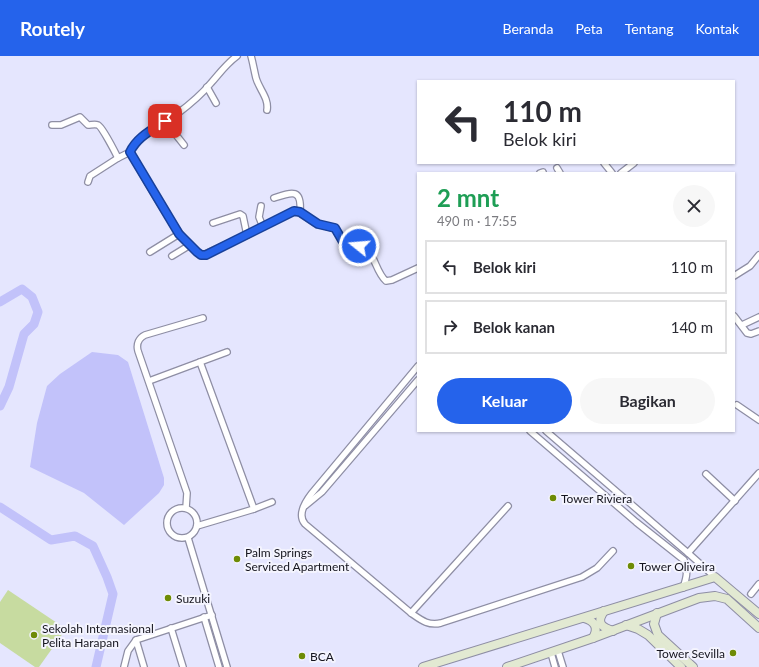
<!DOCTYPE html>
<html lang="id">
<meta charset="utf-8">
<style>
body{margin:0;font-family:Lato,sans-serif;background:#f7f7f7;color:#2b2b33;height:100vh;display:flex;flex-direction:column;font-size:15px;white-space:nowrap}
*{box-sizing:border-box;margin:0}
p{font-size:13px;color:#7c7c81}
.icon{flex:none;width:22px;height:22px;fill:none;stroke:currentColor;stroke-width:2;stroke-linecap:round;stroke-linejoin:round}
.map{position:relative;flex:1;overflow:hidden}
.sheet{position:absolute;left:417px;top:116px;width:318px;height:260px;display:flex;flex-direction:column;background:#fff;border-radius:0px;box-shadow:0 1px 3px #0004}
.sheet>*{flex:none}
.banner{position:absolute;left:417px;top:24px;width:318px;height:84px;border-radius:0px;box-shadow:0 1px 3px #0004;background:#fff;color:#2b2b33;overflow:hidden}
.pin{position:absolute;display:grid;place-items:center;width:34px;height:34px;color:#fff;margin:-17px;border-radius:8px;box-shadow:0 2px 6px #0006}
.me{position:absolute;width:44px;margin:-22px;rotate:287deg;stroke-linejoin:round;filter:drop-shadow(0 0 3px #0008)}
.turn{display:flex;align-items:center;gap:14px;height:84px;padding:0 20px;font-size:18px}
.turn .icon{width:52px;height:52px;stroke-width:2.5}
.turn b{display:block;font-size:28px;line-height:34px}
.round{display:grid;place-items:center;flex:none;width:42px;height:42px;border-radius:21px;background:#f7f7f7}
.headline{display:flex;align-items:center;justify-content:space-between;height:68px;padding:0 20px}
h1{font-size:24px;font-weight:700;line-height:30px;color:#1e9e55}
.button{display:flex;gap:8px;margin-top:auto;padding:8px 20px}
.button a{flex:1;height:46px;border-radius:24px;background:#2563eb;color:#fff;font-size:16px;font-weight:700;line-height:46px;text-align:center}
.button a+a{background:#f7f7f7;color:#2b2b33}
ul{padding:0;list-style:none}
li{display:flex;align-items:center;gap:12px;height:54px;margin:0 8px 6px;padding:0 12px;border:2px solid #e1e1e2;border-radius:0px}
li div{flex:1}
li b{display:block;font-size:15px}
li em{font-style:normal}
header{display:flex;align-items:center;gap:24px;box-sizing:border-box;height:56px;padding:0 20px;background:#2563eb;color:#fff}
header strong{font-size:19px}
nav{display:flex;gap:22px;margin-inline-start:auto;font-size:14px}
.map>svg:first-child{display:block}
.green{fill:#c7dba0}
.water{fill:#c2c2fa}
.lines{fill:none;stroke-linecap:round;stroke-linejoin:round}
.river{stroke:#c2c2fa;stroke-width:9}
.street-casing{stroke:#8e8ea4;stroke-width:8}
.secondary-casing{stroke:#8e8ea4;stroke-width:10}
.street{stroke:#fff;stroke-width:5.5}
.secondary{stroke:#e2e9d2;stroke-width:8}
.route-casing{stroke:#184099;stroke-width:10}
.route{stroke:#2563eb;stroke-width:7}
.poi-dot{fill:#6e8b05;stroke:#f4f4fe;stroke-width:1.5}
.labels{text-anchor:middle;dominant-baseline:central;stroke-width:4;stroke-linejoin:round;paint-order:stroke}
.poi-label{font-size:12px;fill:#15151e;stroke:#f4f4fe;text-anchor:start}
</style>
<header>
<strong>Routely</strong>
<nav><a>Beranda</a><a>Peta</a><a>Tentang</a><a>Kontak</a></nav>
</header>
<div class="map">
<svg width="759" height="611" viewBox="0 0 759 611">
<rect width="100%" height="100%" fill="#e5e6fe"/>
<path class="green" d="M 8,534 L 66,573 L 39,611 L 35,611 L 0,587 L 0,546 Z"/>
<path class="water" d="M 92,296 L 118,299 L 128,306 L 164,422 L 164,429 L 159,437 L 124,469 L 84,437 L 30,411 L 37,367 L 47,330 L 60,318 Z"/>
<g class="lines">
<g class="river">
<path d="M 0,246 L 22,233 L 32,241 L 38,256 L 34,268 L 24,278 L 9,331 L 0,350"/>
<path d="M 0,451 L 51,484 L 75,480 L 93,490 L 107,521 L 113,538 L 96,611"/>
</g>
<defs>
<g id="street">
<path d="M 237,0 C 226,8 220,17 211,27 C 202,38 189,49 177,58 C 161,70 139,77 130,96 C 142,116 183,194 203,199 L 247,179 L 287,158 L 297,155 L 315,167 L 335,173 L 344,188 L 348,191 C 352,191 359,188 363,190 C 374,195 376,217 386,225 L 392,224 L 418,212"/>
<path d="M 251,0 C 253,7 254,14 256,22 C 259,33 269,42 267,54"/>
<path d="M 207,31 L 216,47"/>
<path d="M 165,65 L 184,89"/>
<path d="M 52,69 L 61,69 L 80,61 L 88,69 C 91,69 95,68 98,69 C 102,71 115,96 118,102 L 130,96"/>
<path d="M 604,107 L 612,117"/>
<path d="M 557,112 L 560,117"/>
<path d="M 540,117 L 543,116"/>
<path d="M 621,117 L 634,107"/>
<path d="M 88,126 L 90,120 L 118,102"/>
<path d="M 274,142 C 292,136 302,132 300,156"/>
<path d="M 261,150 L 259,161 L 263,171"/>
<path d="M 213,167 L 240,158 L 243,160 L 247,179"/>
<path d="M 150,196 L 179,178"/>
<path d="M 172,200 L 190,189"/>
<path d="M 734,220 L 750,210 L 759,199"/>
<path d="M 734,260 L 747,277 L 751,278 L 759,275"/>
<path d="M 742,269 L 759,261"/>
<path d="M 200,306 L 227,296"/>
<path d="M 418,310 L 312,437 C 305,446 297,459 305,468 L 411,557 C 421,564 428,570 441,567 L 582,521 L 597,512 L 613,495"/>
<path d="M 149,325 L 200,306 L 254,453 L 197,470"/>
<path d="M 737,349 L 759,364"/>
<path d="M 530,375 L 636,466 L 684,504 C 688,515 687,521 683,532"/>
<path d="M 546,375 L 688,497 L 715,521"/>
<path d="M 706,418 L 735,445"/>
<path d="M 305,450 L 322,436 L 418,324"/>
<circle cx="182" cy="467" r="15"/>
<path d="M 186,452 L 187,437 L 138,295 C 136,288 139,282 145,279 L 203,262"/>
<path d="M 254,453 L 272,446"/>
<path d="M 188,482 L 227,611"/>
<path d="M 688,497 L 759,417"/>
<path d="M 751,538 L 759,528"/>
<path d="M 411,557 L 508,450"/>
<path d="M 204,561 L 219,611"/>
<path d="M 171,572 L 183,611"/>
<path d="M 136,584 L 144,611"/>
<path d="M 558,595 L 563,611"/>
<path d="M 551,597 L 555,611"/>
<path d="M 124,611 L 128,595 L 136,584 L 212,559"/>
</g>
<g id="secondary">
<path d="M 604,555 C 596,567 601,571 613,575"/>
<path d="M 657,557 L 654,568 L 658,579 L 693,611"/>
<path d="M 584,562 C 595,565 599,572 593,582"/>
<path d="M 626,569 L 638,573 L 648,579 L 681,611"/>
<path d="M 423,611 L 715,521 L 759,558"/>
<path d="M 507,611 L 593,582 L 699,542 L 715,540 L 727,543 L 759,572"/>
</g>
</defs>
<use href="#street" class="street-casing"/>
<use href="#secondary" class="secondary-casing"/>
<use href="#street" class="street"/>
<use href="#secondary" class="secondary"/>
</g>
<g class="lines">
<defs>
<path id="route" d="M 165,65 C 152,74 137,81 130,96 L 179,178 L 197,196 L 201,199 L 206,199 L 294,155 L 300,156 L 318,168 L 335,172 L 346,191 L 349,192 L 359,190"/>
</defs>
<use href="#route" class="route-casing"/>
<use href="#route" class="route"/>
</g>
<g class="poi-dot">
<circle cx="553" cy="442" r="4"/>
<circle cx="237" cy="503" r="4"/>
<circle cx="631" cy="510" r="4"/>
<circle cx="168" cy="542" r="4"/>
<circle cx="34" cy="579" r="4"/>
<circle cx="733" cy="597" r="4"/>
<circle cx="302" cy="600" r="4"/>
</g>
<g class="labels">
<g class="poi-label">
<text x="561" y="442">Tower Riviera</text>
<text x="245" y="496">Palm Springs<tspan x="245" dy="14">Serviced Apartment</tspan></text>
<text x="639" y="510">Tower Oliveira</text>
<text x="176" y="542">Suzuki</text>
<text x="42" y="572">Sekolah Internasional<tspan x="42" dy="14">Pelita Harapan</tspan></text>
<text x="725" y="597" text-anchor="end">Tower Sevilla</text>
<text x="310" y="600">BCA</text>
</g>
</g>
</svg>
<div class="pin" style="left:165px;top:65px;background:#d93025"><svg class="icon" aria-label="arrive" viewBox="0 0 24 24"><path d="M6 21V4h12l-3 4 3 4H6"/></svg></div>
<svg class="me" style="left:359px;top:190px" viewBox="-20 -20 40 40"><circle r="17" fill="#2563eb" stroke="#fff" stroke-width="3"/><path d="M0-11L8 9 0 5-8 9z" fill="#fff"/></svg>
<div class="banner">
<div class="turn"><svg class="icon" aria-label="left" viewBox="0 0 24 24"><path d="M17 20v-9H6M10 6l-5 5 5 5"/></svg><div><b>110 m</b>Belok kiri</div></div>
</div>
<section class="sheet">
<div class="headline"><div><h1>2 mnt</h1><p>490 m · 17:55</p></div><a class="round"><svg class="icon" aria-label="close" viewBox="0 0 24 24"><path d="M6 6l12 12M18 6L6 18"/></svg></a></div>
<ul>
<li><svg class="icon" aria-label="left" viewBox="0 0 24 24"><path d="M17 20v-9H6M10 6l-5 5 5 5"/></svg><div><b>Belok kiri</b></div><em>110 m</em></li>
<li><svg class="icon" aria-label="right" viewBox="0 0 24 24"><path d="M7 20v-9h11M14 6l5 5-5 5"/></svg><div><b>Belok kanan</b></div><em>140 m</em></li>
</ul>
<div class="button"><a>Keluar</a><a>Bagikan</a></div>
</section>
</div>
